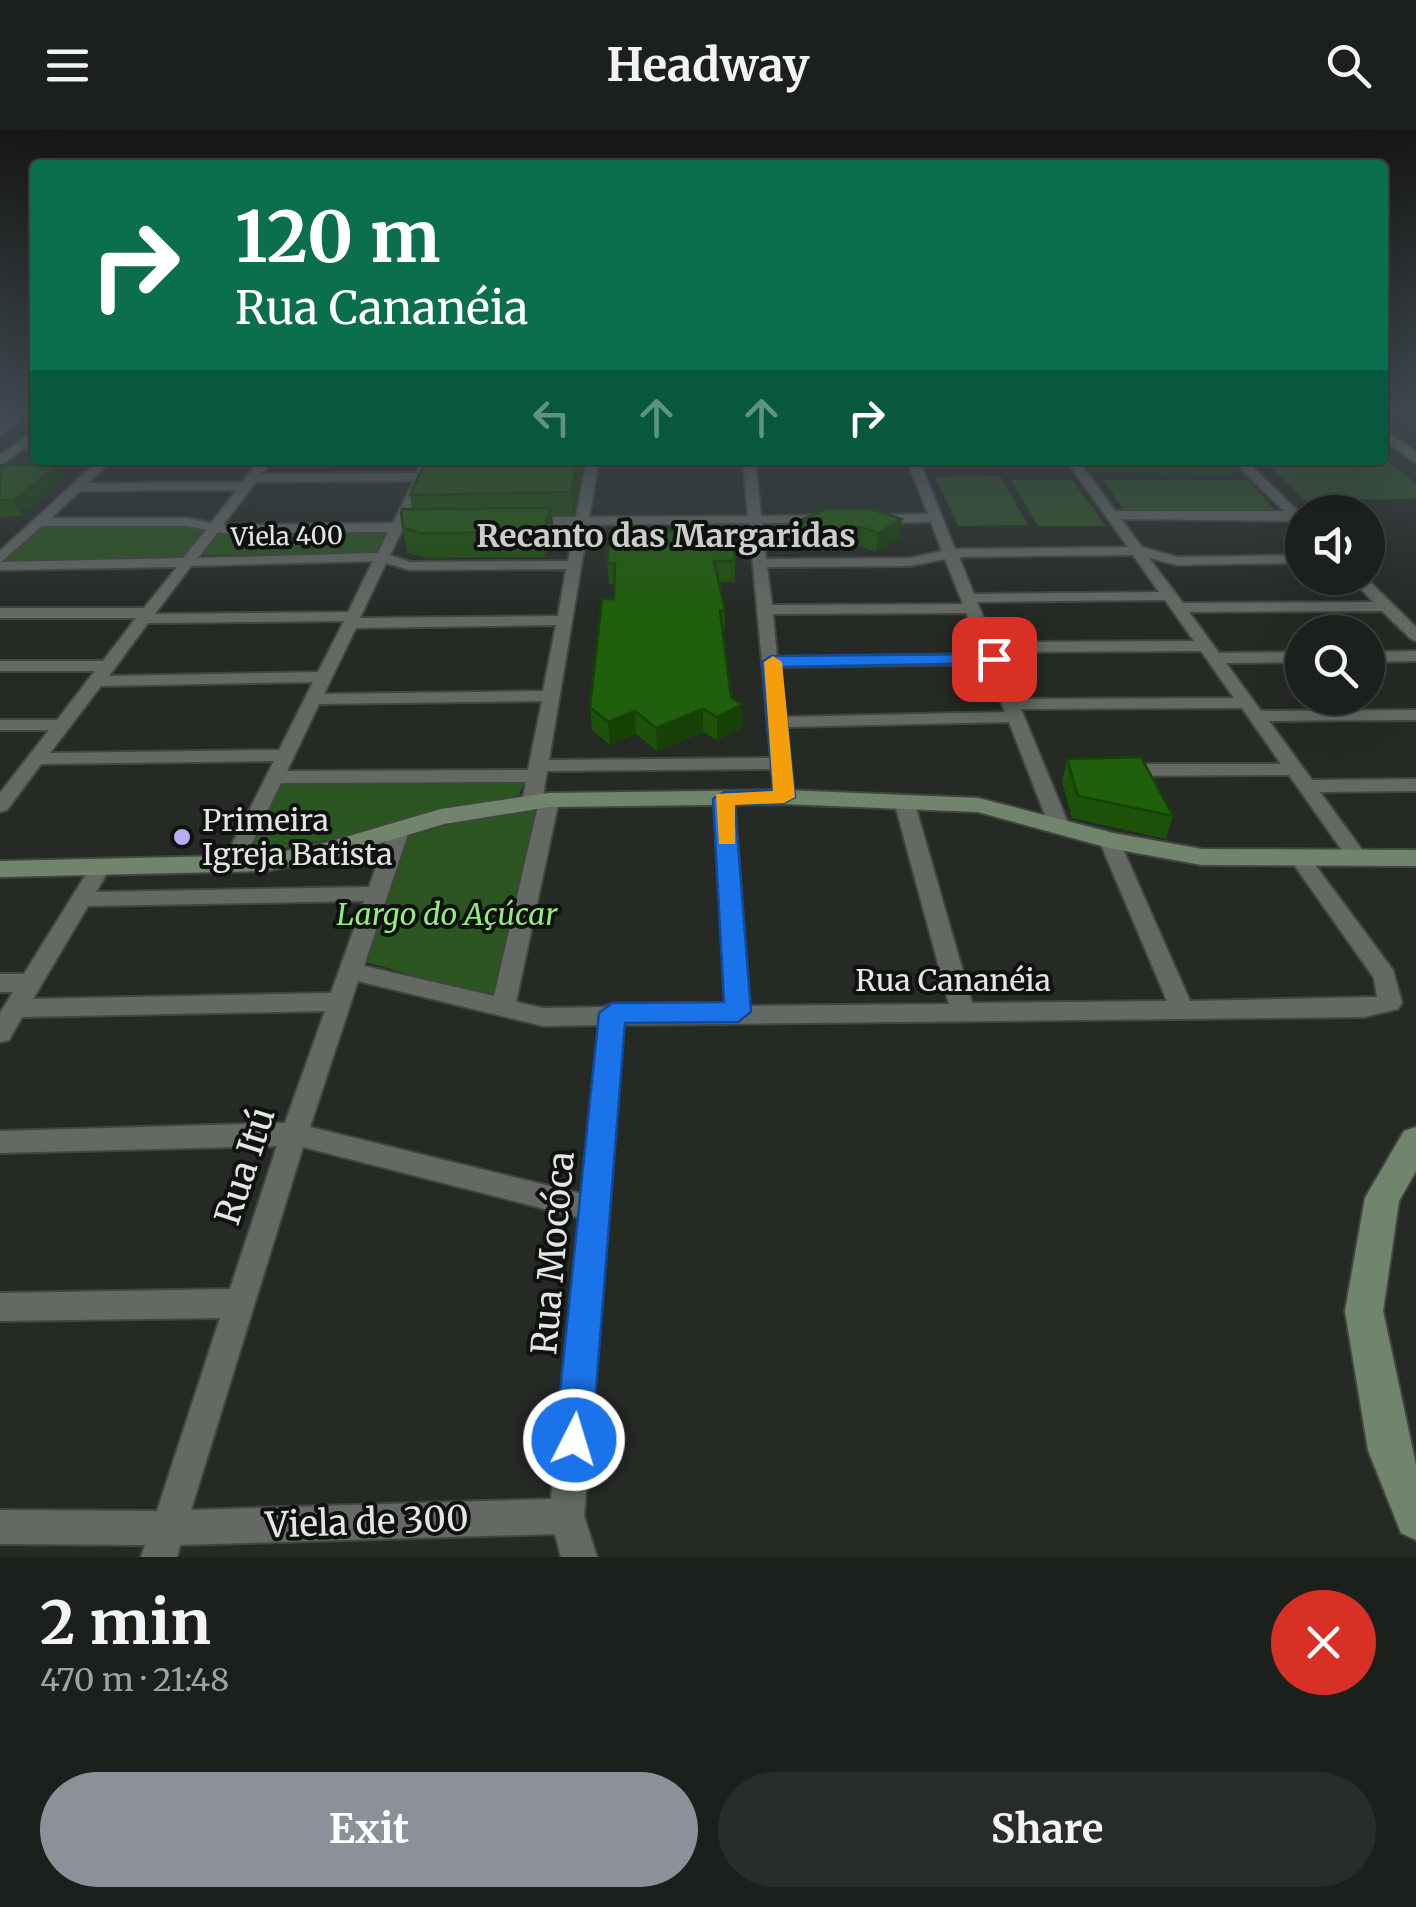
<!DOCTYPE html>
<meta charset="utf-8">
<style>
body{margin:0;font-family:Merriweather,serif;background:#292d29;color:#f1f3f6;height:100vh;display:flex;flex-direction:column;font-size:38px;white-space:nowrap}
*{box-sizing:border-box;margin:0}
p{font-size:32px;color:#a0a3a3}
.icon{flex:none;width:55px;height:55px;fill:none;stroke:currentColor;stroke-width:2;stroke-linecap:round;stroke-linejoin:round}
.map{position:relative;height:1427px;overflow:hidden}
.details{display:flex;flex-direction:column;background:#1c201c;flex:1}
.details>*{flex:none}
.banner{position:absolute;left:30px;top:30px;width:1358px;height:305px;border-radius:10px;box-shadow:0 10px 40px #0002,0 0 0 2px #3a3e3b;background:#0b6e4f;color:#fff;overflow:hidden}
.controls{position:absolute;left:1285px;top:365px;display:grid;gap:20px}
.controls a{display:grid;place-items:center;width:100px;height:100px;border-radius:50%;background:#1c201c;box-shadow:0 10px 40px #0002,0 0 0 2px #3a3e3b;font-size:50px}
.pin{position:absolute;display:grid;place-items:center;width:85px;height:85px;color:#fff;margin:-42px;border-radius:20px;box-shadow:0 5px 15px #0006}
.me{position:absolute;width:110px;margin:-55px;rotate:5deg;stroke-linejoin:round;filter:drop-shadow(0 0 8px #0008)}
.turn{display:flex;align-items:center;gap:35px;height:210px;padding:0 40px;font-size:45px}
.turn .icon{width:130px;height:130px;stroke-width:2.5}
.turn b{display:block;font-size:70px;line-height:85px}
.lanes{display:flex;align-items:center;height:95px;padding:0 40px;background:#0003;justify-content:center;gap:50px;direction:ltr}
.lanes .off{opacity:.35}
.round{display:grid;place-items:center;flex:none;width:105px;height:105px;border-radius:52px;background:#292d29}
.summary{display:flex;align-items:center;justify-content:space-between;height:170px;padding:0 40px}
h1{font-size:60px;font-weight:700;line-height:75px}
.primary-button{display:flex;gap:20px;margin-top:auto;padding:20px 40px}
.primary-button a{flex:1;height:115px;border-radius:60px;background:#8c9099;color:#fff;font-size:40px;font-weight:700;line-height:115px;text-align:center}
.primary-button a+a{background:#292d29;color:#f1f3f6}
header{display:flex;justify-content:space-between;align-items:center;height:130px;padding:0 40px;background:#1c201c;font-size:45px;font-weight:700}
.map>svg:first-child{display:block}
.green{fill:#2b5521}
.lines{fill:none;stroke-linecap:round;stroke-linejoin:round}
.street-casing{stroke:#424641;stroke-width:4}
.secondary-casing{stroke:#424641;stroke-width:4}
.street{fill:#646a63;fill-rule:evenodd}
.secondary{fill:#71856c;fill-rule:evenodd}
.wall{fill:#1c5209}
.shaded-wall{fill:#164208}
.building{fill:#205f0b;stroke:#164208;stroke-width:2.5}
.route{fill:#1a73e8;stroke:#114b97;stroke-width:2.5}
.slow{fill:#f59e0b}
.poi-dot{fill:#b6acf8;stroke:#101210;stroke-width:4}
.labels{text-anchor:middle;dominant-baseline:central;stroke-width:8;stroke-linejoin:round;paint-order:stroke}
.far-street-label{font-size:25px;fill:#e3e6e2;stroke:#101210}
.poi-label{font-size:30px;fill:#e3e6e2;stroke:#101210;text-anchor:start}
.park-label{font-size:30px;font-style:italic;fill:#96ea82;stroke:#101210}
.street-label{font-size:30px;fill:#e3e6e2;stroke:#101210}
.far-district-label{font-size:32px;font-weight:bold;fill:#cad0c9;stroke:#101210}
.near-street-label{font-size:35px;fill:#e3e6e2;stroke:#101210}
</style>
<header><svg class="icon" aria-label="menu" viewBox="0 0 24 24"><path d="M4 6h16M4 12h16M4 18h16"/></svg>Headway<svg class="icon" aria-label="search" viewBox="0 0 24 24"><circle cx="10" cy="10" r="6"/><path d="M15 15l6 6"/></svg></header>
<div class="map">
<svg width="1416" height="1427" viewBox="0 0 1416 1427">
<rect width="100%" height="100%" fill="#262a25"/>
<g class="green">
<path d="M 1383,328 L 1416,354 L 1416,369 L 1305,370 L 1263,330 Z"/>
<path d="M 1000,346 L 1028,395 L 958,396 L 935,347 Z"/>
<path d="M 1011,350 L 1072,350 L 1106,396 L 1038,396 Z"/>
<path d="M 1103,350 L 1248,350 L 1276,381 L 1124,380 Z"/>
<path d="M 184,393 L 207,399 L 185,428 L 143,434 L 0,433 L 42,394 Z"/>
<path d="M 389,400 L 376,424 L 201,425 L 220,401 Z"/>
<path d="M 526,649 L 519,665 C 428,685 341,712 249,723 L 282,652 Z"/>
<path d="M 536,680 L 494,868 L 362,831 L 407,707 L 472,688 Z"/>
</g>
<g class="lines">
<defs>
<g id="street">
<path d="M 20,283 L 31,283 L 0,305 L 0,297 Z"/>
<path d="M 99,330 L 112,330 L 88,353 L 242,352 L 260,330 L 272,330 L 261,344 L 417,343 L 424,330 L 436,330 L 406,391 L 425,389 L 432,393 L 402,400 L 390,425 L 410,432 L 568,431 L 575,395 L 529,395 L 522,391 L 529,387 L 576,387 L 587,330 L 599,330 L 589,387 L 748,386 L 743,330 L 755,330 L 761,386 L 830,385 L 836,389 L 830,393 L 762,393 L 766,429 L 910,428 L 942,421 L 931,392 L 874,393 L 868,389 L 874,385 L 928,384 L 907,330 L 919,330 L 955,419 L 1128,417 L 1066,330 L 1078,330 L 1115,381 L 1284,381 L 1232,330 L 1245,330 L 1302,385 L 1302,391 L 1121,389 L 1142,417 L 1177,427 L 1302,425 L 1302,433 L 1177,435 L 1149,428 L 1183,473 L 1373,472 L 1351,448 L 1366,448 L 1416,497 L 1416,511 L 1411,509 L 1382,481 L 1189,482 L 1219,523 L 1302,522 L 1302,532 L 1226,533 L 1261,581 L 1416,580 L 1416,590 L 1269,591 L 1312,650 L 1416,649 L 1416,661 L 1320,662 L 1368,728 L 1365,733 L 1351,733 L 1289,645 L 1122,646 L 1113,640 L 1122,634 L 1281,634 L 1242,578 L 1021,579 L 1068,693 L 1058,699 L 1048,693 L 1009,592 L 785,597 L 793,667 L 784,673 L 775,667 L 772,639 L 547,641 L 543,666 L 556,666 L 559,670 L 516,872 L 543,878 L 603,877 L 612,874 L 621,877 L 726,876 L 714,669 L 724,663 L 734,669 L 749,876 L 949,874 L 894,671 L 904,665 L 914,671 L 972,873 L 1167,871 L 1099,710 L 1109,704 L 1119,710 L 1190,871 L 1377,867 L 1374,848 L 1290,729 L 1300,722 L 1307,724 L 1393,840 L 1402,873 L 1398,879 L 1364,887 L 623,895 L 584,1386 L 597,1427 L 561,1427 L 555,1404 L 180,1415 L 177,1427 L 141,1427 L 145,1415 L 0,1414 L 0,1380 L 157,1381 L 220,1188 L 0,1191 L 0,1163 L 230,1159 L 277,1016 L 0,1023 L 0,1001 L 285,993 L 325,881 L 22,887 L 9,910 L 0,912 L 0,883 L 13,862 L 0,862 L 0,844 L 24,844 L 93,733 L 100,731 L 110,738 L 96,762 L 369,757 L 390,698 L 400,692 L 410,698 L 364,836 L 494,866 L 538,676 L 525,676 L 522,672 L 526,652 L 281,653 L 243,732 L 233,739 L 223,732 L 274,631 L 41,634 L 7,680 L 0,682 L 0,663 L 49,600 L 0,600 L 0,590 L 57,590 L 95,541 L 0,541 L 0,531 L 103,531 L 136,488 L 0,488 L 0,478 L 144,478 L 177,437 L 0,440 L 0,421 ZM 414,351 L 393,393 L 223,395 L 256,352 ZM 237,360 L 211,393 L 187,388 L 51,388 L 80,361 ZM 749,393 L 771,628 L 549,630 L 588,395 ZM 42,396 L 187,396 L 206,400 L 183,428 L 1,432 ZM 218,402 L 223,403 L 388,402 L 378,423 L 198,428 ZM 1133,425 L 1159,462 L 974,464 L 959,427 ZM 945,429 L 963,474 L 772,475 L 767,437 L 910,436 ZM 373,431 L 348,482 L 155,484 L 191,436 ZM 386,433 L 409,440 L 566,439 L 558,486 L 360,488 ZM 1165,470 L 1194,511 L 994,512 L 977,472 ZM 966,483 L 983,524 L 777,527 L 773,484 ZM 344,491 L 318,542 L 109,546 L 148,493 ZM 556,495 L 543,561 L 324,564 L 356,498 ZM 1201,521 L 1234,568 L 1017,569 L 997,522 ZM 986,534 L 1005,582 L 784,587 L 779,537 ZM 313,552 L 279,620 L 50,623 L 101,556 ZM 542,571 L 528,640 L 287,641 L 319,574 ZM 364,771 L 331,863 L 33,869 L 88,776 ZM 358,851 L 543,896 L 599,895 L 582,1064 L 310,997 ZM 303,1017 L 580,1088 L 551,1369 L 191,1380 Z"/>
<path d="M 1416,521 L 1416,531 L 1368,532 L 1368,522 Z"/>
</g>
<g id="secondary">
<path d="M 1382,298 L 1416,322 L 1416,333 L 1382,309 Z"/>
<path d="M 35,300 L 35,311 L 0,336 L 0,325 Z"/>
<path d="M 784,660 L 978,668 L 1113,703 L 1202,719 L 1416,720 L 1416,736 L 1202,735 L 1109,718 L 978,682 L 784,674 L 549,677 L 444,694 L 327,729 L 266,741 L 0,747 L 0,731 L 266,725 L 325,713 L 441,679 L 549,663 Z"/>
<path d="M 1416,997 L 1416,1041 L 1399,1071 L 1383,1181 L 1416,1335 L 1416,1410 L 1401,1403 L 1368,1320 L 1345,1181 L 1365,1068 L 1404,1001 Z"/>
</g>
</defs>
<use href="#street" class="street-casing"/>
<use href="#secondary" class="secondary-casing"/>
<use href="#street" class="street"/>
<use href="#secondary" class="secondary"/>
</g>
<g class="wall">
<path d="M 585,330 L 573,386 L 552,386 L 554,402 L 545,427 L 427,428 L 407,423 L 403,398 L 412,379 L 410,365 Z"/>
<path d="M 926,330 L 1064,330 L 1063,332 L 928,333 Z"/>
<path d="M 1081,330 L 1239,330 L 1235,344 L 1092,342 Z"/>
<path d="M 59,334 L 65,350 L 21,386 L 0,387 L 0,336 Z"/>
<path d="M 827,379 L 900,407 L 876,422 L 859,416 L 834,422 L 800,408 L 801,390 Z"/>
<path d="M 735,431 L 735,452 L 719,452 L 725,480 L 724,502 L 723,502 L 731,568 L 742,598 L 717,610 L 703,602 L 657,621 L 636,604 L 610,615 L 592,600 L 590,577 L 614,469 L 614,454 L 609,454 L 607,433 Z"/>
<path d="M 1067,629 L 1173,686 L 1166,709 L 1072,688 L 1062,651 Z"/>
</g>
<g class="shaded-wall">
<path d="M 578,330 L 585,330 L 573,386 L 571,362 Z"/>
<path d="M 59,334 L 65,350 L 21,386 L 14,370 Z"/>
<path d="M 551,378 L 554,402 L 545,427 L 542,402 Z"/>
<path d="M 902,389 L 900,407 L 876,422 L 878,403 Z"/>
<path d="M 861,397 L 859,416 L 834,422 L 835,403 Z"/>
<path d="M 742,574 L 742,598 L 717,610 L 717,587 Z"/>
<path d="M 703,579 L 703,602 L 657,621 L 656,598 Z"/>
<path d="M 635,581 L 636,604 L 610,615 L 608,592 Z"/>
</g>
<g class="building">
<path d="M 426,330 L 578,330 L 571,362 L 410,365 Z"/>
<path d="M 59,334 L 14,370 L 0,370 L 0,336 L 2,335 Z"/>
<path d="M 551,378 L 542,402 L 422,403 L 403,398 L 401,383 L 402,379 Z"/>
<path d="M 827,379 L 870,379 L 902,389 L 878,403 L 861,397 L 835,403 L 801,390 Z"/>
<path d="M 732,401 L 735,431 L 714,431 L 725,480 L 720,481 L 731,568 L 742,574 L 717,587 L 703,579 L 656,598 L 635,581 L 608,592 L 590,577 L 602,469 L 614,469 L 615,433 L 607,433 L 610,402 Z"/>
<path d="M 1141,627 L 1173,686 L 1078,666 L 1067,629 Z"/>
</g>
<linearGradient id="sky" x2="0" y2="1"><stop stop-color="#151714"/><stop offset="0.59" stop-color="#414a51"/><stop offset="1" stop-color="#414a51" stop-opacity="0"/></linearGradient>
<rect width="1416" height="482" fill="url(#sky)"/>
<path class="route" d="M 994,524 L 1000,525 L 1000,533 L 781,537 L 795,667 L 784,673 L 735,675 L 751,882 L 738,892 L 625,893 L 592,1310 L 587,1323 L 574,1328 L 560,1323 L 555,1310 L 599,883 L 612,873 L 724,872 L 713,669 L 724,662 L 773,661 L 762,532 L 771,526 Z"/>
<path class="slow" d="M 773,526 L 782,532 L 795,667 L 784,673 L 735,675 L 735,714 L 719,714 L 716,664 L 773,661 L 764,532 Z"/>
<circle class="poi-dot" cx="182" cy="707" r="10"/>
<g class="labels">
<g class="far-street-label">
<text transform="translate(287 406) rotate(-1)">Viela 400</text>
</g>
<g class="poi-label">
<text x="202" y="690">Primeira<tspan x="202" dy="34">Igreja Batista</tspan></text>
</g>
<g class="park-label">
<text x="447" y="784">Largo do Açúcar</text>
</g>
<g class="street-label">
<text x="953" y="850">Rua Cananéia</text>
</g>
<g class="far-district-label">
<text x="666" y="406">Recanto das Margaridas</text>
</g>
<g class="near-street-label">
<text transform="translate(245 1036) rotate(-72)">Rua Itú</text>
<text transform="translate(553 1123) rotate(-85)">Rua Mocóca</text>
<text transform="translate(367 1392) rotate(-2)">Viela de 300</text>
</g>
</g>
</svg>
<div class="controls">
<a><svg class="icon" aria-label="sound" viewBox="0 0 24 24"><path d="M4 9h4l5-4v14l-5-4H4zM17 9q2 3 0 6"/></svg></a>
<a><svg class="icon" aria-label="search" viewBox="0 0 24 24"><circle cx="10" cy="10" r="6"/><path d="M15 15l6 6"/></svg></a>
</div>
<div class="pin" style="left:994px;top:529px;background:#d93025"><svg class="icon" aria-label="arrive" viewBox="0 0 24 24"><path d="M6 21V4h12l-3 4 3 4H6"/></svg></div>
<svg class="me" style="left:574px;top:1310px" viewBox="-20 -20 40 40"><circle r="17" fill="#1a73e8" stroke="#fff" stroke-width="3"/><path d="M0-11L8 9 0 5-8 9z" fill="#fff"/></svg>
<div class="banner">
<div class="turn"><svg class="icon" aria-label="right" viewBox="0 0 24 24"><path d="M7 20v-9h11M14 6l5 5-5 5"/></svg><div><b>120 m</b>Rua Cananéia</div></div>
<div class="lanes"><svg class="icon off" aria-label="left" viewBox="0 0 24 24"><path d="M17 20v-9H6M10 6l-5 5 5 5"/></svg><svg class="icon off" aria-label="ahead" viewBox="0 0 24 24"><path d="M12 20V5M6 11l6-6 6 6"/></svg><svg class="icon off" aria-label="ahead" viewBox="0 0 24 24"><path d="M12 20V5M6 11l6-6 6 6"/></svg><svg class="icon" aria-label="right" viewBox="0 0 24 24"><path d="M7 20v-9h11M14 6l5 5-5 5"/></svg></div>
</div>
</div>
<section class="details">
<div class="summary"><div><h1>2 min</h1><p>470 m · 21:48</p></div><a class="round" style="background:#d93025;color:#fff"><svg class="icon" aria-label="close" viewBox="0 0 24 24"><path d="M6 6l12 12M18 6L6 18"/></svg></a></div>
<div class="primary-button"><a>Exit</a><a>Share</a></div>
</section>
